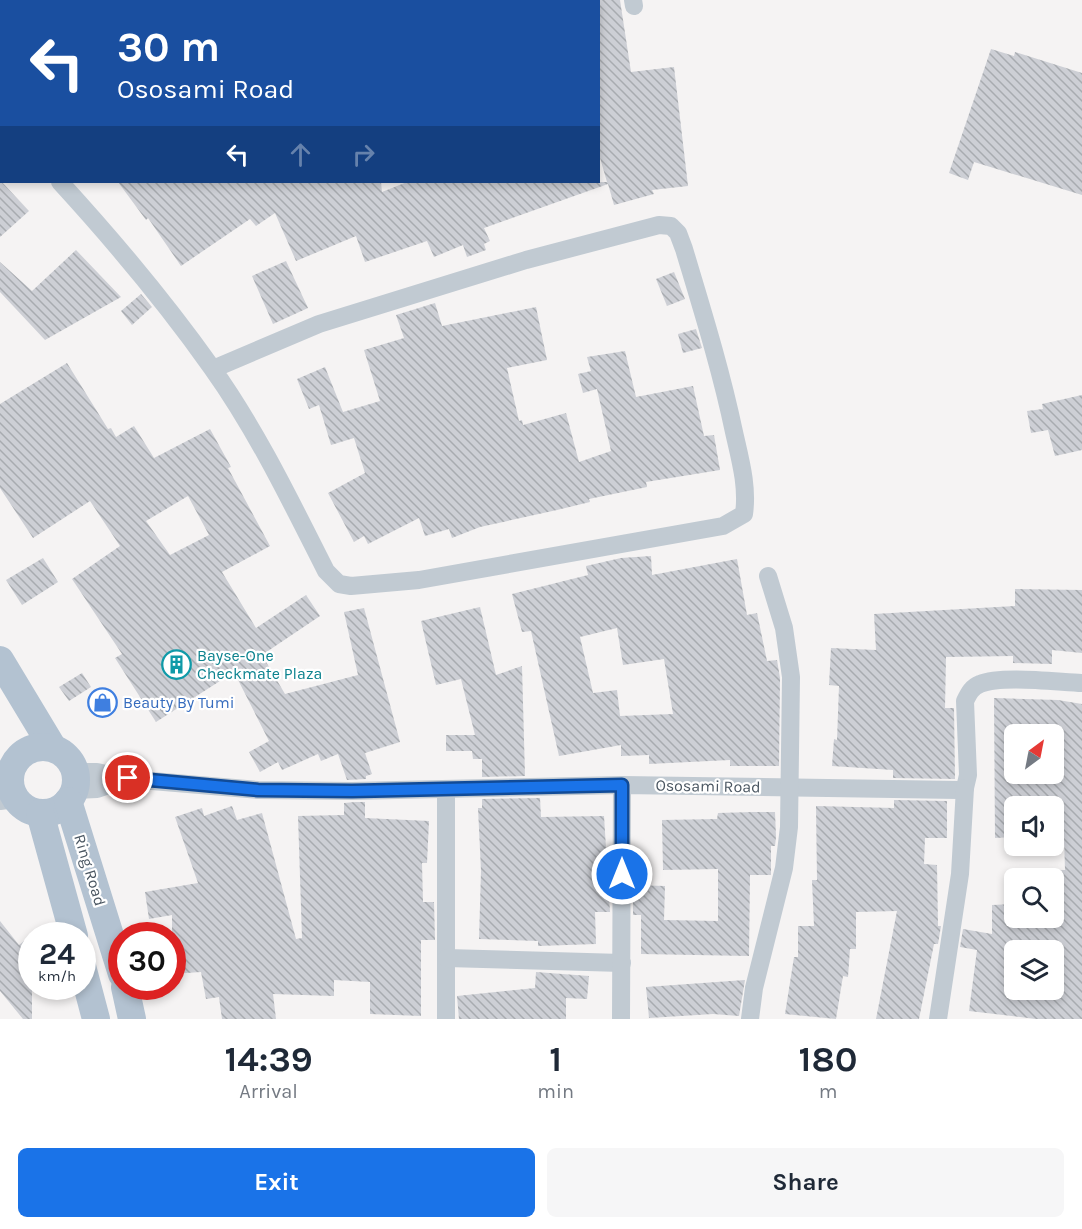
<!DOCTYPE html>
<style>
body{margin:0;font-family:Karla,sans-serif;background:#f6f6f7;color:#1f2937;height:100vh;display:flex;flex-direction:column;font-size:22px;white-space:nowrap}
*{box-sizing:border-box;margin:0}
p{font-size:20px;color:#747a83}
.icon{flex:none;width:33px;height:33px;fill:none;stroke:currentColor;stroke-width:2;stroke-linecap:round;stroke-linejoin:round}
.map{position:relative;height:1019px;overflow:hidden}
.side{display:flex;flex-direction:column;background:#fff;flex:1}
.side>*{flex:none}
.banner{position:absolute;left:0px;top:0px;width:600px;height:183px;box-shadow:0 3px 9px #0003;background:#1a4fa0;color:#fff;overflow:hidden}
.needle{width:39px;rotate:32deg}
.tools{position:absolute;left:1004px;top:724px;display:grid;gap:12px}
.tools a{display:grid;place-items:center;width:60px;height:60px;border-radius:9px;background:#fff;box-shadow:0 3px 9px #0003;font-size:30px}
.speed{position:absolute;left:18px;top:922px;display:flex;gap:12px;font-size:30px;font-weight:700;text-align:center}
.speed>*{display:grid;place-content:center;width:78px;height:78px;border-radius:50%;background:#fff;box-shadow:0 3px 9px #0003;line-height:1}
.speed small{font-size:15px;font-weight:400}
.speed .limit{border:9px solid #d22;background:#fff;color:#111}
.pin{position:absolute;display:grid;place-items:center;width:51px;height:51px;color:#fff;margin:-26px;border:3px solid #fff;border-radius:50%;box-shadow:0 2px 6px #0007}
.me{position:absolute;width:66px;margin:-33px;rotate:0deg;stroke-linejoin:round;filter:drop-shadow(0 0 4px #0008)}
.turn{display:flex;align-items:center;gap:21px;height:126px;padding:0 18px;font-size:27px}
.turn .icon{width:78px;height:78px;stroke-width:2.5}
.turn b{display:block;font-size:42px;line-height:51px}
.lanes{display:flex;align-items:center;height:57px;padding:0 18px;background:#0003;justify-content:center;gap:30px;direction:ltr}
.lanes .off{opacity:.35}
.eta{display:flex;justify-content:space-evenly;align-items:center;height:102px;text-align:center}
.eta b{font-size:36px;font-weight:700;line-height:42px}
.action{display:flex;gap:12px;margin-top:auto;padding:12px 18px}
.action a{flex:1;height:69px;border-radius:9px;background:#1a73e8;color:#fff;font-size:24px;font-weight:700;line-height:69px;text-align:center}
.action a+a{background:#f6f6f7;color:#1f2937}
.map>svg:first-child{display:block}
.building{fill:url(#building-back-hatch);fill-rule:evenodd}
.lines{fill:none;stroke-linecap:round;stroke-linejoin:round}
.minor{stroke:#c1cad2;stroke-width:18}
.primary{stroke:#b3c2d1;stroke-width:28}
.route-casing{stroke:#114b97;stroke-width:15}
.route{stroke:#1a73e8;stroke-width:10}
.labels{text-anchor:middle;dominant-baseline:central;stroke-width:4.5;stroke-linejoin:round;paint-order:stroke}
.culture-label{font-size:16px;fill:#0d838f;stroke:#fff;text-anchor:start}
.shop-label{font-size:16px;fill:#366cbe;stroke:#fff;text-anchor:start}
.street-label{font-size:16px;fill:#4a5661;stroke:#fff}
</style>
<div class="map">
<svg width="1082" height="1019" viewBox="0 0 1082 1019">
<defs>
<pattern id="building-back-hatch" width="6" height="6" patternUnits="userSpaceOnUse" patternTransform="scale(1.5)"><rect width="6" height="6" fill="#cdcfd5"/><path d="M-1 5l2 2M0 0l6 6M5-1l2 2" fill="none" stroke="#a8abb0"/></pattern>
</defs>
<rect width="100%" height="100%" fill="#f5f3f3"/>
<g class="building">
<path d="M 598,0 L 620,0 L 631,72 L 674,67 L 688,186 L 652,190 L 654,194 L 614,205 L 608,184 L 484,228 L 490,241 L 484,244 L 486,250 L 467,257 L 463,245 L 434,257 L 427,241 L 365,262 L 356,236 L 296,261 L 275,213 L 256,226 L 250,219 L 181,266 L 148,218 L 146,220 L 118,182 L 381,182 L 382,192 L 407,182 L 607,182 L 598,151 Z"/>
<path d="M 991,49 L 1014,56 L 1015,52 L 1082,73 L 1082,195 L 974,162 L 968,180 L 949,173 Z"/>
<path d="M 0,180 L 29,211 L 0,237 Z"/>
<path d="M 76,250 L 121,297 L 45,340 L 0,292 L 0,262 L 32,291 Z"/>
<path d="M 286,261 L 308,308 L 273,324 L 252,276 Z"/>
<path d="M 674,272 L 685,299 L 667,306 L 656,279 Z"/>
<path d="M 141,294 L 152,307 L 132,325 L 121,311 Z"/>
<path d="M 435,303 L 442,326 L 536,307 L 547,360 L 507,368 L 519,421 L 522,420 L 523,425 L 566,413 L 579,462 L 611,451 L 597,389 L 583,393 L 578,374 L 591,371 L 587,357 L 625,351 L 636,397 L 693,386 L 704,436 L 714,435 L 720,470 L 646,482 L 647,487 L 589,499 L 590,502 L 557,510 L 480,527 L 452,538 L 449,529 L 425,536 L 419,518 L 368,544 L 364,536 L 354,542 L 328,493 L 365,473 L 354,438 L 331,445 L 319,405 L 309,409 L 297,379 L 325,367 L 343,412 L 380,401 L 364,350 L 404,338 L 396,315 Z"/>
<path d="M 696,329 L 702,348 L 683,353 L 678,334 Z"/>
<path d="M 67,363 L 108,429 L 111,428 L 116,437 L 134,426 L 154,458 L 210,429 L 231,467 L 228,468 L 270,546 L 222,572 L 256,628 L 306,595 L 320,616 L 262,655 L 285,694 L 358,675 L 344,612 L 364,608 L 400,742 L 365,753 L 372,774 L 366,776 L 366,779 L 347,780 L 338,754 L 321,761 L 318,754 L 282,770 L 278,762 L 260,772 L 249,752 L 269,741 L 234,672 L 156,722 L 115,658 L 122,654 L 72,579 L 120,546 L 90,501 L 33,538 L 0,488 L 0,404 ZM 188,496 L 209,535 L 170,555 L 146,521 Z"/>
<path d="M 1082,395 L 1082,450 L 1055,456 L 1048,430 L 1031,433 L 1027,411 L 1043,409 L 1042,404 Z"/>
<path d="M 651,556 L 652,575 L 737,559 L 747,615 L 757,613 L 767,661 L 777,660 L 780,678 L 779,766 L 730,766 L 730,760 L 649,764 L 649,755 L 621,756 L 621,745 L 559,756 L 531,631 L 522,632 L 512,594 L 588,575 L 586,566 L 621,558 ZM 617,628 L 623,665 L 664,659 L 673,714 L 620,716 L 617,690 L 593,693 L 580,637 Z"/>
<path d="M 43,558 L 58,582 L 22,605 L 6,580 Z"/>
<path d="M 1015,589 L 1082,590 L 1082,653 L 1052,650 L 1052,664 L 1013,663 L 1013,656 L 946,657 L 945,708 L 954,708 L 955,779 L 893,778 L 893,770 L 832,766 L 834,739 L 837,740 L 839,686 L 829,685 L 831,648 L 876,650 L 874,614 L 1015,606 Z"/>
<path d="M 480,607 L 496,675 L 522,666 L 525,776 L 482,777 L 482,759 L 473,759 L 472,751 L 446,751 L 446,735 L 475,735 L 461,679 L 436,685 L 421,621 Z"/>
<path d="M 82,673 L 91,687 L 69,701 L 59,687 Z"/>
<path d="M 994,698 L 1058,700 L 1082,704 L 1082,1019 L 1036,1019 L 969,1011 L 977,950 L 960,947 L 963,929 L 992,934 L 992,905 L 1014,904 L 1014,918 L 1053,918 L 1053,870 L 1065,870 L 1064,837 L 1053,837 L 1053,807 L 1014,807 L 1014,837 L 995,838 ZM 1014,735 L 1057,735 L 1053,774 L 1014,776 ZM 1014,951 L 1053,951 L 1053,990 L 1014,990 Z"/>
<path d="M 540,798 L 541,817 L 604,816 L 610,912 L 595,912 L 596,944 L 538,946 L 538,941 L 479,939 L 481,871 L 478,808 L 482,808 L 482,799 Z"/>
<path d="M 894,800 L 947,801 L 947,838 L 925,838 L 924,864 L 937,865 L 938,926 L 941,926 L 938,944 L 934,944 L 919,1019 L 876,1019 L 897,911 L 856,912 L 856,949 L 850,949 L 848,977 L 843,976 L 836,1019 L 785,1014 L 794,957 L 798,957 L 798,926 L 814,926 L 812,880 L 817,880 L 816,806 L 894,808 Z"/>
<path d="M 355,802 L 365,802 L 365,818 L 429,821 L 427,863 L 422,863 L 423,902 L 434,902 L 435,940 L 421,940 L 421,1016 L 370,1014 L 370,982 L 334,980 L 334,996 L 273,994 L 276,1019 L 222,1019 L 219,997 L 206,999 L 201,972 L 172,974 L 172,915 L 149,919 L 145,892 L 198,883 L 175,817 L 202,808 L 204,816 L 232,806 L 237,820 L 262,813 L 296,939 L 302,938 L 298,816 L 344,815 L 344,803 Z"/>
<path d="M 753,812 L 775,812 L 776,837 L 775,846 L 771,846 L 771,875 L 750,875 L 749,956 L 641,954 L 641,915 L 633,915 L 633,885 L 665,886 L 664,920 L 718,921 L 718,869 L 663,870 L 662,820 L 717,819 L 718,813 Z"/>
<path d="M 0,921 L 19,945 L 32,935 L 32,1019 L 23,1019 L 0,991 Z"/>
<path d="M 536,972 L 589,976 L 587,999 L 566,998 L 566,1019 L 459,1019 L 457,996 L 535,988 Z"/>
<path d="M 745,980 L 739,1016 L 713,1014 L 649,1018 L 646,987 Z"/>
</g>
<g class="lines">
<g class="minor">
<path d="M 633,0 L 634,6"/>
<path d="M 212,2 L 214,0"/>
<path d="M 0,122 L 2,121"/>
<path d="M 60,182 C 114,241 166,303 212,368 C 257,431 291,502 326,571 L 339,584 L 351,586 L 419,580 L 723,526 L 744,514 C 748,486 740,459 734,432 C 721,370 702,309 684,249 L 678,233 L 671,226 L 659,225 L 526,260 L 319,324 L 213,369"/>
<path d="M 75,772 L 97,772 L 128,779 L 258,790 L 352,791 L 622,785 L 959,790 L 965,788 L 968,775 L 965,701 C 969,693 972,687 980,684 C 1001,675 1057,682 1082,683"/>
<path d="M 0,780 L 10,775"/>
<path d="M 75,790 L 97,789 L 126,779"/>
<path d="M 446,790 L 446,1019"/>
<path d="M 0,801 L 15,799"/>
<path d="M 447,958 L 622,963"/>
<path d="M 621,1019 L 622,785"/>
<path d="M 750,1019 L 754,988 L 784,868 L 789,827 L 791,677 L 784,628 L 768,576"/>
<path d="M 938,1019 L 960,874 L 965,788"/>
</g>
<g class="primary">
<path d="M 0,660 L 53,748"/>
<circle cx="43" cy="780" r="33"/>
<path d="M 68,801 L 122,974"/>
<path d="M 40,813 L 74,936"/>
<path d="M 82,966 L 96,1019"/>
<path d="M 125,987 L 132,1019"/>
</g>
</g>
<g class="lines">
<defs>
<path id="route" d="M 128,778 L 258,790 L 352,791 L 622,785 L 622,874"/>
</defs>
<use href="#route" class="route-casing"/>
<use href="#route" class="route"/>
</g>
<defs>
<symbol id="building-ring" viewBox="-11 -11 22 22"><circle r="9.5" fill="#fff" stroke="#0f9aa8" stroke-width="1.5"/><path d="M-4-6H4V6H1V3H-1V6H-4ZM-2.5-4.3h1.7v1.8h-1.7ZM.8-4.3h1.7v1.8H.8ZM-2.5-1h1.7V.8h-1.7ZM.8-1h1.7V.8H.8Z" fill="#0f9aa8"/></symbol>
<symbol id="shop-ring" viewBox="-11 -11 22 22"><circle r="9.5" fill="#fff" stroke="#3f7fe0" stroke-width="1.5"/><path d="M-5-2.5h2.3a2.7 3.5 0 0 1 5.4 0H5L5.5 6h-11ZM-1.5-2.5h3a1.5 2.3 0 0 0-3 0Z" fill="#3f7fe0"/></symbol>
</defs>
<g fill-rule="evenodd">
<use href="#building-ring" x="160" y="648" width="33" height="33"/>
<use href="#shop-ring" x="86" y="686" width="33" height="33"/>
</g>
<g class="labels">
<g class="culture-label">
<text x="197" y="655">Bayse-One<tspan x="197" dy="18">Checkmate Plaza</tspan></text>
</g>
<g class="shop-label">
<text x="123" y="702">Beauty By Tumi</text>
</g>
<g class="street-label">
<text transform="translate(708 786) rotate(1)">Ososami Road</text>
<text transform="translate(90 870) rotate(73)">Ring Road</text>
</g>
</g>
</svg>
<div class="tools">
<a><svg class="needle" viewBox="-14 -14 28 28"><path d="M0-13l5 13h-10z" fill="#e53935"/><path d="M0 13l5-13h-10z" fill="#747a83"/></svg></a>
<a><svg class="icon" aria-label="sound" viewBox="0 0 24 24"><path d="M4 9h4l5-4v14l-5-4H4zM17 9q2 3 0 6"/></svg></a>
<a><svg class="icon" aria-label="search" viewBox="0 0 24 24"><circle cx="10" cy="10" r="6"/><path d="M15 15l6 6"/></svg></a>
<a><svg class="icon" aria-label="layers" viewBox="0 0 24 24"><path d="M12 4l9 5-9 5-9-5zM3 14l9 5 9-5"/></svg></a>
</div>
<div class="speed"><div>24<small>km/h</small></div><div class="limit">30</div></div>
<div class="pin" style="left:128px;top:778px;background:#d93025"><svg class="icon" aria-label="arrive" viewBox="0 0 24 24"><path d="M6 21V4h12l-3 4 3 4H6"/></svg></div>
<svg class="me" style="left:622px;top:874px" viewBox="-20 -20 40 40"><circle r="17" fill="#1a73e8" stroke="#fff" stroke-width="3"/><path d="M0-11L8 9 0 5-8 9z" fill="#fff"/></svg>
<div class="banner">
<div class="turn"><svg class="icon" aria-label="left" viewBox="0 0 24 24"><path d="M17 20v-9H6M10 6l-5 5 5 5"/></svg><div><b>30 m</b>Ososami Road</div></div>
<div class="lanes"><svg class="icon" aria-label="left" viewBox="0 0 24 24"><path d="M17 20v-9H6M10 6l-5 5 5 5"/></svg><svg class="icon off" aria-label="ahead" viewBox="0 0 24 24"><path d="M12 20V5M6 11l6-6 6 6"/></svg><svg class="icon off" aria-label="right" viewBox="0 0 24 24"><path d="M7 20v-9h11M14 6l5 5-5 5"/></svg></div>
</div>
</div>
<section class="side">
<div class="eta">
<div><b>14:39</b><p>Arrival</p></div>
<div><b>1</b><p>min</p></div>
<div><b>180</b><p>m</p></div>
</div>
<div class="action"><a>Exit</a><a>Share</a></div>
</section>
